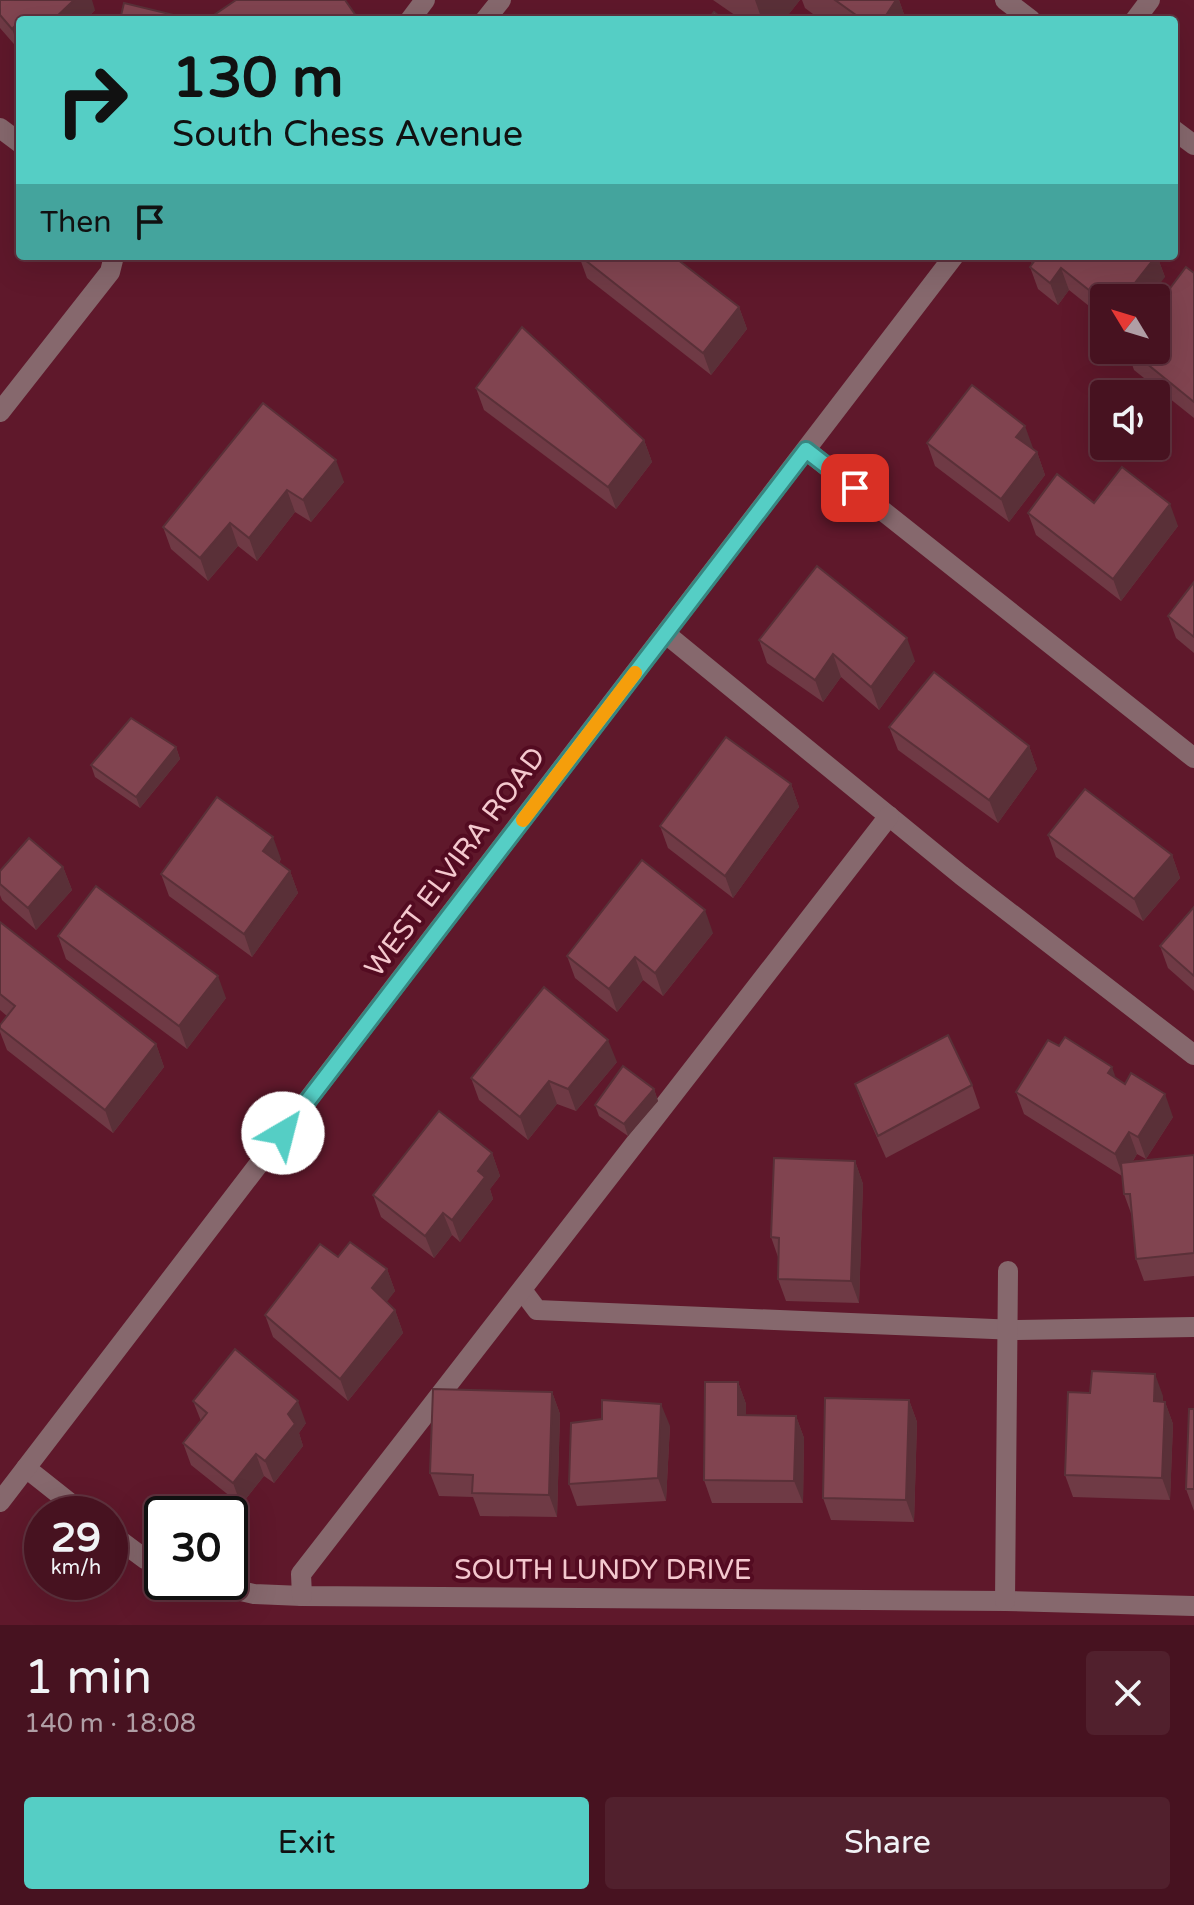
<!DOCTYPE html>
<meta charset="utf-8">
<style>
body{margin:0;font-family:"Varela Round",sans-serif;background:#51202d;color:#f1f3f6;height:100vh;display:flex;flex-direction:column;font-size:30px;white-space:nowrap}
*{box-sizing:border-box;margin:0}
p{font-size:26px;color:#b09ea5}
.icon{flex:none;width:44px;height:44px;fill:none;stroke:currentColor;stroke-width:2;stroke-linecap:round;stroke-linejoin:round}
.map{position:relative;height:1625px;overflow:hidden}
.side{display:flex;flex-direction:column;background:#471220;flex:1}
.side>*{flex:none}
.hud{position:absolute;left:16px;top:16px;width:1162px;height:244px;border-radius:8px;box-shadow:0 8px 32px #0002,0 0 0 2px #5f323e;background:#55cec5;color:#111;overflow:hidden}
.needle{width:52px;rotate:308deg}
.buttons{position:absolute;left:1090px;top:284px;display:grid;gap:16px}
.buttons a{display:grid;place-items:center;width:80px;height:80px;border-radius:8px;background:#471220;box-shadow:0 8px 32px #0002,0 0 0 2px #5f323e;font-size:40px}
.speed{position:absolute;left:24px;top:1496px;display:flex;gap:16px;font-size:40px;font-weight:700;text-align:center}
.speed>*{display:grid;place-content:center;width:104px;height:104px;border-radius:50%;background:#471220;box-shadow:0 8px 32px #0002,0 0 0 2px #5f323e;line-height:1}
.speed small{font-size:20px;font-weight:400}
.speed .limit{border:4px solid #111;border-radius:12px;background:#fff;color:#111}
.pin{position:absolute;display:grid;place-items:center;width:68px;height:68px;color:#fff;margin:-34px;border-radius:16px;box-shadow:0 4px 12px #0006}
.me{position:absolute;width:88px;margin:-44px;rotate:37deg;stroke-linejoin:round;filter:drop-shadow(0 0 6px #0008)}
.turn{display:flex;align-items:center;gap:28px;height:168px;padding:0 24px;font-size:36px}
.turn .icon{width:104px;height:104px;stroke-width:2.5}
.turn b{display:block;font-size:56px;line-height:68px}
.then{display:flex;align-items:center;height:76px;padding:0 24px;background:#0003;gap:16px;font-size:30px}
.round{display:grid;place-items:center;flex:none;width:84px;height:84px;border-radius:8px;background:#51202d}
.head{display:flex;align-items:center;justify-content:space-between;height:136px;padding:0 24px}
h1{font-size:48px;font-weight:600;line-height:60px}
.button{display:flex;gap:16px;margin-top:auto;padding:16px 24px}
.button a{flex:1;height:92px;border-radius:8px;background:#55cec5;color:#111;font-size:32px;font-weight:600;line-height:92px;text-align:center}
.button a+a{background:#51202d;color:#f1f3f6}
.map>svg:first-child{display:block}
.lines{fill:none;stroke-linecap:round;stroke-linejoin:round}
.minor{stroke:#86686d;stroke-width:20}
.wall{fill:#6f3a45}
.shaded-wall{fill:#5a3038}
.building{fill:#814450;stroke:#5a3038;stroke-width:2}
.route-casing{stroke:#378680;stroke-width:20}
.route{stroke:#55cec5;stroke-width:14}
.slow{stroke:#f59e0b;stroke-width:14}
.labels{text-anchor:middle;dominant-baseline:central;stroke-width:8;stroke-linejoin:round;paint-order:stroke}
.street-label{font-size:28px;fill:#f4c8ce;stroke:#530b21}
</style>
<div class="map">
<svg width="1194" height="1625" viewBox="0 0 1194 1625">
<rect width="100%" height="100%" fill="#5f182b"/>
<g class="lines">
<g class="minor">
<path d="M 1005,0 L 1031,20"/>
<path d="M 410,20 L 425,0"/>
<path d="M 485,20 L 501,0"/>
<path d="M 1135,20 L 1150,0"/>
<path d="M 0,128 L 20,143"/>
<path d="M 1174,130 L 1194,145"/>
<path d="M 0,412 L 110,272 L 114,256"/>
<path d="M 806,450 L 1194,758"/>
<path d="M 666,634 L 961,875 L 1194,1055"/>
<path d="M 522,1290 L 537,1310 L 1017,1330 L 1194,1327"/>
<path d="M 26,1468 L 84,1514"/>
<path d="M 0,1502 L 954,256"/>
<path d="M 110,1533 L 145,1559 L 162,1566"/>
<path d="M 202,1582 L 254,1594 L 302,1596 L 1005,1601 L 1194,1606"/>
<path d="M 302,1596 L 301,1574 L 889,816"/>
<path d="M 1005,1601 L 1008,1271"/>
</g>
</g>
<g class="wall">
<path d="M 0,0 L 95,10 L 85,20 L 20,20 L 20,51 L 0,28 Z"/>
<path d="M 713,0 L 800,0 L 784,20 L 742,20 Z"/>
<path d="M 802,0 L 899,0 L 906,20 L 821,20 L 805,8 Z"/>
<path d="M 579,256 L 739,307 L 747,329 L 711,375 L 587,278 Z"/>
<path d="M 1029,256 L 1157,256 L 1165,277 L 1104,298 L 1104,318 L 1069,290 L 1058,305 L 1038,289 L 1030,267 L 1032,264 Z"/>
<path d="M 1194,273 L 1194,418 L 1134,370 L 1127,350 L 1156,350 Z"/>
<path d="M 476,388 L 644,440 L 652,462 L 616,509 L 484,410 Z"/>
<path d="M 263,403 L 344,482 L 311,522 L 295,512 L 257,561 L 238,546 L 208,581 L 171,549 L 163,527 Z"/>
<path d="M 927,443 L 1033,448 L 1032,449 L 1037,452 L 1045,475 L 1009,522 L 935,466 Z"/>
<path d="M 1094,503 L 1178,526 L 1121,601 L 1036,535 L 1028,513 Z"/>
<path d="M 1194,582 L 1194,653 L 1176,638 L 1168,616 Z"/>
<path d="M 759,640 L 915,661 L 879,710 L 841,677 L 823,702 L 767,663 Z"/>
<path d="M 889,727 L 1029,746 L 1037,769 L 998,823 L 898,750 Z"/>
<path d="M 176,747 L 180,759 L 140,808 L 95,777 L 91,765 Z"/>
<path d="M 791,784 L 799,807 L 733,898 L 668,848 L 660,826 Z"/>
<path d="M 1048,835 L 1172,855 L 1180,878 L 1143,921 L 1056,857 Z"/>
<path d="M 281,859 L 279,863 L 290,871 L 298,893 L 252,957 L 169,896 L 161,874 Z"/>
<path d="M 63,867 L 72,890 L 36,930 L 2,900 L 0,895 L 0,871 Z"/>
<path d="M 1194,907 L 1194,991 L 1168,968 L 1160,946 Z"/>
<path d="M 0,922 L 156,1044 L 164,1067 L 113,1133 L 7,1050 L 0,1032 L 0,1025 L 7,1016 L 0,1010 Z"/>
<path d="M 713,933 L 663,996 L 643,980 L 617,1012 L 575,978 L 567,956 Z"/>
<path d="M 58,936 L 226,998 L 187,1049 L 66,959 Z"/>
<path d="M 617,1062 L 576,1111 L 557,1104 L 528,1140 L 479,1100 L 471,1078 Z"/>
<path d="M 1116,1078 L 1173,1117 L 1146,1159 L 1137,1154 L 1133,1161 L 1194,1155 L 1194,1276 L 1144,1281 L 1136,1259 L 1132,1216 L 1124,1194 L 1122,1176 L 1024,1114 L 1016,1092 Z"/>
<path d="M 855,1084 L 972,1085 L 980,1108 L 886,1158 L 863,1106 Z"/>
<path d="M 654,1089 L 658,1101 L 628,1136 L 599,1116 L 595,1105 Z"/>
<path d="M 492,1153 L 500,1176 L 490,1189 L 493,1199 L 460,1242 L 452,1235 L 434,1258 L 381,1217 L 373,1195 Z"/>
<path d="M 855,1161 L 863,1184 L 859,1303 L 786,1301 L 778,1279 L 778,1257 L 771,1237 Z"/>
<path d="M 338,1257 L 387,1269 L 395,1291 L 386,1302 L 395,1310 L 403,1333 L 348,1401 L 273,1337 L 265,1315 Z"/>
<path d="M 738,1382 L 746,1404 L 746,1415 L 796,1416 L 804,1438 L 803,1503 L 712,1503 L 704,1480 Z"/>
<path d="M 552,1392 L 560,1414 L 557,1517 L 480,1516 L 473,1497 L 439,1496 L 430,1473 Z"/>
<path d="M 1163,1396 L 1163,1402 L 1165,1402 L 1173,1424 L 1170,1500 L 1073,1497 L 1065,1475 Z"/>
<path d="M 909,1400 L 917,1422 L 914,1522 L 831,1520 L 823,1498 Z"/>
<path d="M 193,1401 L 306,1423 L 299,1433 L 303,1446 L 274,1483 L 264,1476 L 241,1505 L 191,1465 L 183,1443 L 201,1421 Z"/>
<path d="M 1194,1409 L 1194,1511 L 1186,1489 Z"/>
<path d="M 670,1426 L 666,1501 L 577,1506 L 569,1484 Z"/>
</g>
<g class="shaded-wall">
<path d="M 74,0 L 92,0 L 95,10 L 85,20 L 53,20 Z"/>
<path d="M 755,0 L 800,0 L 784,20 L 762,20 Z"/>
<path d="M 896,0 L 899,0 L 906,20 L 883,20 Z"/>
<path d="M 20,20 L 20,51 L 12,29 Z"/>
<path d="M 1156,256 L 1157,256 L 1165,277 L 1149,298 L 1123,298 Z"/>
<path d="M 1061,268 L 1069,290 L 1058,305 L 1050,283 Z"/>
<path d="M 739,307 L 747,329 L 711,375 L 703,353 Z"/>
<path d="M 1025,426 L 1033,448 L 1024,460 L 1016,437 Z"/>
<path d="M 644,440 L 652,462 L 616,509 L 608,487 Z"/>
<path d="M 1037,452 L 1045,475 L 1009,522 L 1001,499 Z"/>
<path d="M 336,460 L 344,482 L 311,522 L 303,500 Z"/>
<path d="M 287,490 L 295,512 L 257,561 L 249,538 Z"/>
<path d="M 1170,504 L 1178,526 L 1121,601 L 1113,579 Z"/>
<path d="M 230,523 L 238,546 L 208,581 L 200,558 Z"/>
<path d="M 907,638 L 915,661 L 879,710 L 871,687 Z"/>
<path d="M 833,654 L 841,677 L 823,702 L 815,680 Z"/>
<path d="M 1029,746 L 1037,769 L 998,823 L 989,800 Z"/>
<path d="M 176,747 L 180,759 L 140,808 L 136,797 Z"/>
<path d="M 791,784 L 799,807 L 733,898 L 725,876 Z"/>
<path d="M 273,837 L 281,859 L 271,874 L 263,851 Z"/>
<path d="M 1172,855 L 1180,878 L 1143,921 L 1134,899 Z"/>
<path d="M 63,867 L 72,890 L 36,930 L 28,908 Z"/>
<path d="M 290,871 L 298,893 L 252,957 L 244,934 Z"/>
<path d="M 705,910 L 713,933 L 663,996 L 655,973 Z"/>
<path d="M 635,957 L 643,980 L 617,1012 L 609,989 Z"/>
<path d="M 218,976 L 226,998 L 187,1049 L 179,1026 Z"/>
<path d="M 608,1040 L 617,1062 L 576,1111 L 568,1089 Z"/>
<path d="M 156,1044 L 164,1067 L 113,1133 L 105,1110 Z"/>
<path d="M 1112,1067 L 1120,1090 L 1108,1073 Z"/>
<path d="M 549,1081 L 557,1104 L 528,1140 L 520,1117 Z"/>
<path d="M 654,1089 L 658,1101 L 628,1136 L 624,1124 Z"/>
<path d="M 1165,1094 L 1173,1117 L 1146,1159 L 1138,1137 Z"/>
<path d="M 1129,1132 L 1137,1154 L 1123,1177 L 1115,1154 Z"/>
<path d="M 492,1153 L 500,1176 L 490,1189 L 493,1199 L 460,1242 L 452,1220 L 478,1171 Z"/>
<path d="M 855,1161 L 863,1184 L 859,1303 L 851,1281 Z"/>
<path d="M 443,1213 L 452,1235 L 434,1258 L 425,1236 Z"/>
<path d="M 387,1269 L 395,1291 L 380,1311 L 372,1288 Z"/>
<path d="M 395,1310 L 403,1333 L 348,1401 L 340,1379 Z"/>
<path d="M 1155,1374 L 1163,1396 L 1162,1424 L 1154,1401 Z"/>
<path d="M 738,1382 L 746,1404 L 746,1438 L 738,1415 Z"/>
<path d="M 552,1392 L 560,1414 L 557,1517 L 549,1495 Z"/>
<path d="M 909,1400 L 917,1422 L 914,1522 L 906,1500 Z"/>
<path d="M 298,1401 L 306,1423 L 299,1433 L 303,1446 L 274,1483 L 265,1461 L 288,1414 Z"/>
<path d="M 1165,1402 L 1173,1424 L 1170,1500 L 1162,1478 Z"/>
<path d="M 661,1404 L 670,1426 L 666,1501 L 658,1478 Z"/>
<path d="M 796,1416 L 804,1438 L 803,1503 L 794,1481 Z"/>
<path d="M 256,1454 L 264,1476 L 241,1505 L 233,1483 Z"/>
</g>
<g class="building">
<path d="M 0,0 L 74,0 L 53,20 L 23,20 L 22,19 L 12,29 L 0,15 Z"/>
<path d="M 236,0 L 345,0 L 359,20 L 218,20 L 214,15 Z"/>
<path d="M 835,0 L 896,0 L 883,20 L 863,20 Z"/>
<path d="M 124,3 L 182,17 L 182,20 L 120,20 Z"/>
<path d="M 714,12 L 724,20 L 708,20 Z"/>
<path d="M 580,256 L 673,256 L 739,307 L 703,353 Z"/>
<path d="M 1038,256 L 1156,256 L 1123,298 L 1104,298 L 1104,302 L 1061,268 L 1050,283 L 1030,267 Z"/>
<path d="M 1186,267 L 1194,273 L 1194,402 L 1130,350 L 1156,350 L 1156,307 Z"/>
<path d="M 522,327 L 644,440 L 608,487 L 476,388 Z"/>
<path d="M 972,385 L 1025,426 L 1016,437 L 1037,452 L 1001,499 L 927,443 Z"/>
<path d="M 263,403 L 336,460 L 303,500 L 287,490 L 249,538 L 230,523 L 200,558 L 163,527 Z"/>
<path d="M 1122,467 L 1170,504 L 1113,579 L 1028,513 L 1057,474 L 1094,503 Z"/>
<path d="M 817,566 L 907,638 L 871,687 L 833,654 L 815,680 L 759,640 Z"/>
<path d="M 1194,582 L 1194,637 L 1168,616 Z"/>
<path d="M 934,672 L 1029,746 L 989,800 L 889,727 Z"/>
<path d="M 131,718 L 176,747 L 136,797 L 91,765 Z"/>
<path d="M 726,737 L 791,784 L 725,876 L 660,826 Z"/>
<path d="M 1085,789 L 1172,855 L 1134,899 L 1048,835 Z"/>
<path d="M 217,797 L 273,837 L 263,851 L 290,871 L 244,934 L 161,874 Z"/>
<path d="M 29,838 L 63,867 L 28,908 L 0,884 L 0,871 Z"/>
<path d="M 642,860 L 705,910 L 655,973 L 635,957 L 609,989 L 567,956 Z"/>
<path d="M 96,886 L 218,976 L 179,1026 L 58,936 Z"/>
<path d="M 1194,907 L 1194,976 L 1160,946 Z"/>
<path d="M 0,922 L 156,1044 L 105,1110 L 0,1028 L 0,1025 L 15,1006 L 0,994 Z"/>
<path d="M 544,987 L 608,1040 L 568,1089 L 549,1081 L 520,1117 L 471,1078 Z"/>
<path d="M 948,1035 L 972,1085 L 878,1136 L 855,1084 Z"/>
<path d="M 1065,1037 L 1112,1067 L 1108,1073 L 1125,1084 L 1131,1073 L 1165,1094 L 1138,1137 L 1129,1132 L 1115,1154 L 1016,1092 L 1048,1040 L 1059,1046 Z"/>
<path d="M 623,1066 L 654,1089 L 624,1124 L 595,1105 Z"/>
<path d="M 439,1111 L 492,1153 L 478,1171 L 485,1177 L 452,1220 L 443,1213 L 425,1236 L 373,1195 Z"/>
<path d="M 1194,1155 L 1194,1253 L 1136,1259 L 1130,1194 L 1124,1194 L 1121,1163 Z"/>
<path d="M 774,1158 L 855,1161 L 851,1281 L 778,1279 L 779,1238 L 771,1237 Z"/>
<path d="M 350,1242 L 387,1269 L 372,1288 L 395,1310 L 340,1379 L 265,1315 L 320,1244 L 338,1257 Z"/>
<path d="M 235,1349 L 298,1401 L 288,1414 L 295,1424 L 265,1461 L 256,1454 L 233,1483 L 183,1443 L 207,1413 L 193,1401 Z"/>
<path d="M 1092,1371 L 1155,1374 L 1154,1401 L 1165,1402 L 1162,1478 L 1065,1475 L 1068,1392 L 1090,1393 Z"/>
<path d="M 705,1382 L 738,1382 L 738,1415 L 796,1416 L 794,1481 L 704,1480 Z"/>
<path d="M 433,1389 L 552,1392 L 549,1495 L 472,1493 L 473,1475 L 430,1473 Z"/>
<path d="M 825,1398 L 909,1400 L 906,1500 L 823,1498 Z"/>
<path d="M 602,1400 L 661,1404 L 658,1478 L 569,1484 L 571,1423 L 602,1419 Z"/>
<path d="M 1189,1409 L 1194,1409 L 1194,1489 L 1186,1489 Z"/>
</g>
<g class="lines">
<defs>
<path id="route" d="M 283,1133 L 806,450 L 855,488"/>
</defs>
<use href="#route" class="route-casing"/>
<use href="#route" class="route"/>
<path class="slow" d="M 523,820 L 635,673"/>
</g>
<g class="labels">
<g class="street-label">
<text transform="translate(455 862) rotate(-53)">WEST ELVIRA ROAD</text>
<text x="603" y="1570">SOUTH LUNDY DRIVE</text>
</g>
</g>
</svg>
<div class="buttons">
<a><svg class="needle" viewBox="-14 -14 28 28"><path d="M0-13l5 13h-10z" fill="#e53935"/><path d="M0 13l5-13h-10z" fill="#b09ea5"/></svg></a>
<a><svg class="icon" aria-label="sound" viewBox="0 0 24 24"><path d="M4 9h4l5-4v14l-5-4H4zM17 9q2 3 0 6"/></svg></a>
</div>
<div class="speed"><div>29<small>km/h</small></div><div class="limit">30</div></div>
<div class="pin" style="left:855px;top:488px;background:#d93025"><svg class="icon" aria-label="arrive" viewBox="0 0 24 24"><path d="M6 21V4h12l-3 4 3 4H6"/></svg></div>
<svg class="me" style="left:283px;top:1133px" viewBox="-20 -20 40 40"><circle r="19" fill="#fff"/><path d="M0-13L10 11 0 6-10 11z" fill="#55cec5"/></svg>
<div class="hud">
<div class="turn"><svg class="icon" aria-label="right" viewBox="0 0 24 24"><path d="M7 20v-9h11M14 6l5 5-5 5"/></svg><div><b>130 m</b>South Chess Avenue</div></div>
<div class="then">Then<svg class="icon" aria-label="arrive" viewBox="0 0 24 24"><path d="M6 21V4h12l-3 4 3 4H6"/></svg></div>
</div>
</div>
<section class="side">
<div class="head"><div><h1>1 min</h1><p>140 m · 18:08</p></div><a class="round"><svg class="icon" aria-label="close" viewBox="0 0 24 24"><path d="M6 6l12 12M18 6L6 18"/></svg></a></div>
<div class="button"><a>Exit</a><a>Share</a></div>
</section>
